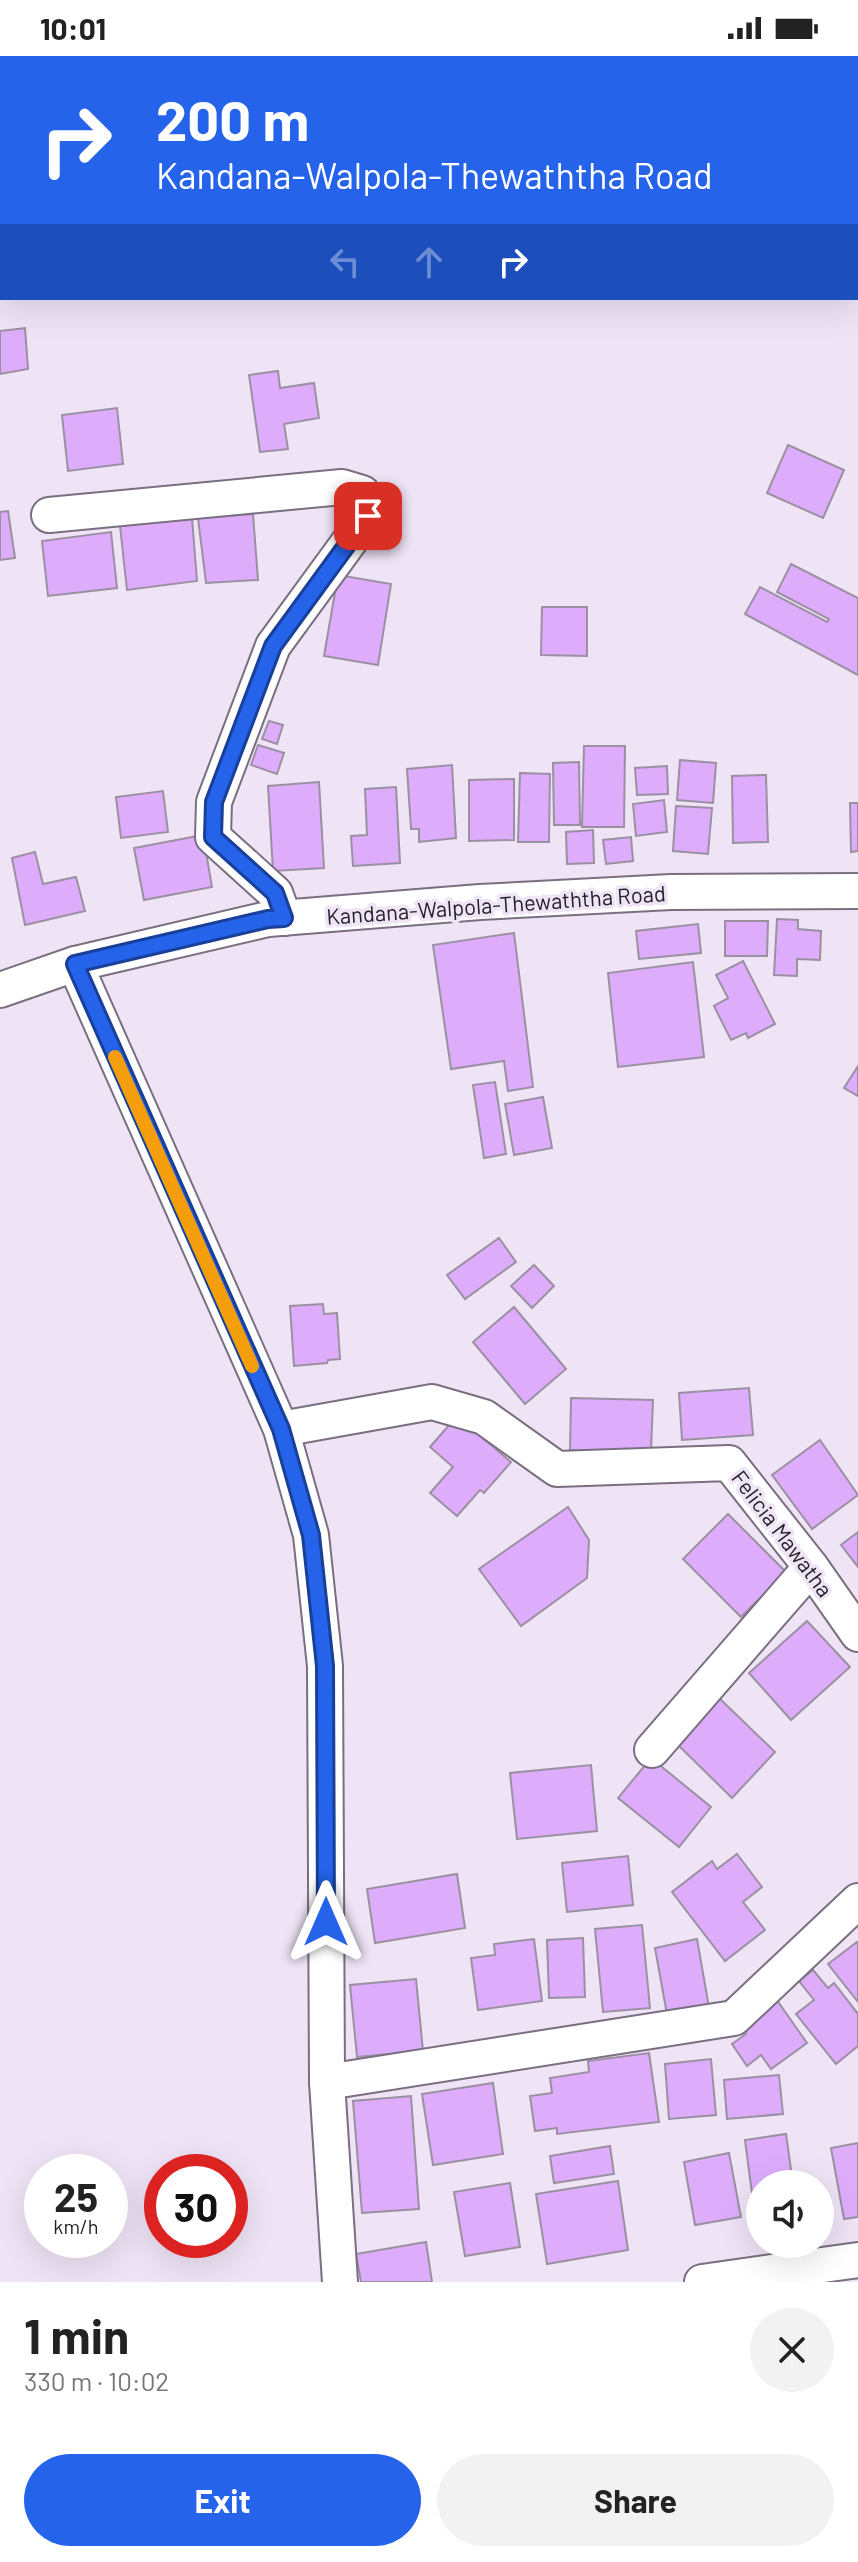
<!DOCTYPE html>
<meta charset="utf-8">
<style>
body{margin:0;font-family:Barlow,sans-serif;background:#f2f2f2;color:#222;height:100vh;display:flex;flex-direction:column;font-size:30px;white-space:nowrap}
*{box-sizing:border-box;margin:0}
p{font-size:26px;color:#767676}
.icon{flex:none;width:44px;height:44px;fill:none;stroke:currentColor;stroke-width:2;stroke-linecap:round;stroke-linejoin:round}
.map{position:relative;height:2226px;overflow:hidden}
.sheet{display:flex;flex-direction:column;background:#fff;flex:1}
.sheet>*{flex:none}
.top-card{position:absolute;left:0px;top:0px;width:858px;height:244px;box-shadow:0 8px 32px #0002;background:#2563eb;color:#fff;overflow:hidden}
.buttons{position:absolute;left:746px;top:2114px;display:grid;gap:16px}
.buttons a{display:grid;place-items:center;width:88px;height:88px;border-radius:50%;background:#fff;box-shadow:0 8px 32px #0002;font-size:40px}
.speed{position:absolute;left:24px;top:2098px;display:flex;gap:16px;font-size:40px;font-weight:700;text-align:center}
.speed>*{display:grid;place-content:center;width:104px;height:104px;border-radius:50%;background:#fff;box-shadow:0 8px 32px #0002;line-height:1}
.speed small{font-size:20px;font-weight:400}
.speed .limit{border:12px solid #d22;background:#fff;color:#111}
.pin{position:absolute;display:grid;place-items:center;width:68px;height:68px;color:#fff;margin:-34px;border-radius:16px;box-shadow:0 4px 12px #0006}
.me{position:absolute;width:88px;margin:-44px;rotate:0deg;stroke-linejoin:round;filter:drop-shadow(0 0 6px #0008)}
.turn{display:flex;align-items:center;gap:28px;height:168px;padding:0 24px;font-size:36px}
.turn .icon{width:104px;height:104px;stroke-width:2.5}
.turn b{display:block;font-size:56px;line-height:68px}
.lanes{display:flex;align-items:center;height:76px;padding:0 24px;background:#0003;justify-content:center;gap:40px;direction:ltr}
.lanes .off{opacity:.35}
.round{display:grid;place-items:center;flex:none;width:84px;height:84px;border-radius:42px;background:#f2f2f2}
.summary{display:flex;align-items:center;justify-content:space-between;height:136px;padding:0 24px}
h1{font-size:48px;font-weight:700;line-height:60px}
.button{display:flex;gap:16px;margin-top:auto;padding:16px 24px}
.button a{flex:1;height:92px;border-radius:48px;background:#2563eb;color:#fff;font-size:32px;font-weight:700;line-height:92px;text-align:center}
.button a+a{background:#f2f2f2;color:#222}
.status{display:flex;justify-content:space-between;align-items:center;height:56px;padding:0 40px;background:#fff;direction:ltr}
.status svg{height:22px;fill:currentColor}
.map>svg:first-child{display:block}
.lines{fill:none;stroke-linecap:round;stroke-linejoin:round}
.stream{stroke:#50d6c5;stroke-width:10}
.building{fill:#ddadfc;stroke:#9b90a2;stroke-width:2}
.minor-casing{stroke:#796f80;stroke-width:38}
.minor{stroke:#fff;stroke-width:34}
.route-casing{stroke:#184099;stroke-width:20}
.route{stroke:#2563eb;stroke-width:14}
.slow{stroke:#f59e0b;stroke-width:14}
.labels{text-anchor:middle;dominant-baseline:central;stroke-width:7;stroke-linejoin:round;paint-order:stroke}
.street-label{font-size:22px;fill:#252128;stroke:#efe4f6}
</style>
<div class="status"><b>10:01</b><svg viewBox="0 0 49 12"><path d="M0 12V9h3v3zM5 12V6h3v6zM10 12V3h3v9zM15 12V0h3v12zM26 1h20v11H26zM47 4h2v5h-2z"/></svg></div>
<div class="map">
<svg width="858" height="2226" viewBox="0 0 858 2226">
<rect width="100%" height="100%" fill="#efe4f6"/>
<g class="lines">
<g class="stream">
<path d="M 476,0 L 484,2"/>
<path d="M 856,98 L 858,99"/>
</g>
</g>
<g class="building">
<path d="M 25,272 L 28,313 L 0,318 L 0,275 Z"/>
<path d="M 278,315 L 280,332 L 314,327 L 319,362 L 284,368 L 288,393 L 260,396 L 249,319 Z"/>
<path d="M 117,352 L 123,408 L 68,415 L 62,359 Z"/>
<path d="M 788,389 L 844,414 L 823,462 L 767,437 Z"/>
<path d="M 8,455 L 15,502 L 0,504 L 0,456 Z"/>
<path d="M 253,458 L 258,524 L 206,527 L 198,462 Z"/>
<path d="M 192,462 L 197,525 L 127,534 L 120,470 Z"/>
<path d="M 111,476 L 117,532 L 48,540 L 42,485 Z"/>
<path d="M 791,508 L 858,542 L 858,619 L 745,558 L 760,531 L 827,566 L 829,563 L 777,536 Z"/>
<path d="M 338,519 L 391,528 L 378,609 L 324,600 Z"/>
<path d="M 542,551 L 587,551 L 587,600 L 541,599 Z"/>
<path d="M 269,665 L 283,669 L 277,688 L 262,683 Z"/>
<path d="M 258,689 L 284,697 L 277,718 L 251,709 Z"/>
<path d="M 584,690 L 625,690 L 624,771 L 582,771 Z"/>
<path d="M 680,704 L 716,707 L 713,747 L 677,744 Z"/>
<path d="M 579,706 L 580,769 L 554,769 L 553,707 Z"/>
<path d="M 452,709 L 456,782 L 419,786 L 419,773 L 411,773 L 407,713 Z"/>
<path d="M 667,710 L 668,738 L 637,739 L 635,712 Z"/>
<path d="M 520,717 L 550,718 L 549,786 L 518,786 Z"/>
<path d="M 766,719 L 768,786 L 733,787 L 732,720 Z"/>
<path d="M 514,723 L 514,784 L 469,785 L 469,724 Z"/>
<path d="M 319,726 L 324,812 L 273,815 L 268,730 Z"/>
<path d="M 396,731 L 400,807 L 353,810 L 351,780 L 367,779 L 365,733 Z"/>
<path d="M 163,735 L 168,776 L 121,782 L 116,741 Z"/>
<path d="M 664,744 L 667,776 L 636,780 L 633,748 Z"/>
<path d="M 850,747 L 858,747 L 858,795 L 851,796 Z"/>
<path d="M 676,750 L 712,752 L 708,798 L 673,795 Z"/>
<path d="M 593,774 L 594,807 L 567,808 L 566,776 Z"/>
<path d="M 203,779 L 212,831 L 144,844 L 134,792 Z"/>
<path d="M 631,781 L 633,805 L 606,808 L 603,784 Z"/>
<path d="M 35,796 L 43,828 L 76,821 L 85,855 L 25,869 L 12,802 Z"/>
<path d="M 777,863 L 798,864 L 798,873 L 821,875 L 820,904 L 797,903 L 797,920 L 774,919 Z"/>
<path d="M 725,865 L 768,865 L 767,900 L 725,900 Z"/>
<path d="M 698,868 L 701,897 L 639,903 L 636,875 Z"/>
<path d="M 514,877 L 533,1031 L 508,1035 L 504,1005 L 451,1013 L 433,889 Z"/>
<path d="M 743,905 L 775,968 L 748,982 L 746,977 L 731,984 L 714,950 L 728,942 L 716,919 Z"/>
<path d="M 693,906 L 704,1001 L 618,1011 L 608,917 Z"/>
<path d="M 858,1010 L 858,1040 L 844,1032 Z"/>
<path d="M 495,1026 L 506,1098 L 484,1102 L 473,1029 Z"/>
<path d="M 543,1041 L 552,1092 L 514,1099 L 505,1048 Z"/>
<path d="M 499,1182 L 516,1206 L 465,1243 L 447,1219 Z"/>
<path d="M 534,1209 L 554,1230 L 532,1252 L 511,1230 Z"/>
<path d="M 323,1248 L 324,1258 L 337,1257 L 340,1303 L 328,1304 L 327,1307 L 294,1310 L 290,1250 Z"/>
<path d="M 514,1251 L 566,1313 L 525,1348 L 473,1286 Z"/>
<path d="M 749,1332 L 753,1379 L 682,1384 L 679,1337 Z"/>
<path d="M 571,1342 L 653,1344 L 651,1395 L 570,1394 Z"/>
<path d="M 457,1360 L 511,1406 L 484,1437 L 480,1434 L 457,1460 L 430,1437 L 453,1411 L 430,1391 Z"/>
<path d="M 820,1384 L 858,1439 L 812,1473 L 772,1419 Z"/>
<path d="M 568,1451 L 589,1484 L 587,1522 L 521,1570 L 479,1513 Z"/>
<path d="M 728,1458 L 786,1516 L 741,1561 L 683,1503 Z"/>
<path d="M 858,1476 L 858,1511 L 841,1489 Z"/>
<path d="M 807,1565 L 850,1611 L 791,1664 L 749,1617 Z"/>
<path d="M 717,1640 L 775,1696 L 732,1742 L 674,1685 Z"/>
<path d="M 651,1702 L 711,1751 L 679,1791 L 618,1742 Z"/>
<path d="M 591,1709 L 597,1775 L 517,1783 L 510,1717 Z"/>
<path d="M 737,1798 L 762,1831 L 743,1846 L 765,1874 L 725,1905 L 672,1836 L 712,1805 L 717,1813 Z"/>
<path d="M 628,1800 L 633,1849 L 567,1856 L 562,1807 Z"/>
<path d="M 457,1818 L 465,1872 L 375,1887 L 367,1833 Z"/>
<path d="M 642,1869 L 650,1952 L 603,1956 L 595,1873 Z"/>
<path d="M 583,1882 L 585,1941 L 549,1942 L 547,1884 Z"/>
<path d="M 534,1883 L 542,1945 L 478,1954 L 471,1902 L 495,1899 L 494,1888 Z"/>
<path d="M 697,1883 L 710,1957 L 668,1964 L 655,1892 Z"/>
<path d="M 857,1886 L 858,1888 L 858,1946 L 828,1908 Z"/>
<path d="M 813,1914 L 828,1932 L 834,1927 L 858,1958 L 858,1990 L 836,2008 L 796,1958 L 814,1944 L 799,1925 Z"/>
<path d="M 416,1923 L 423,1995 L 357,2001 L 350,1929 Z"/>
<path d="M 774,1940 L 807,1987 L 771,2013 L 761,1999 L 747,2010 L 732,1988 L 746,1978 L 737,1966 Z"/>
<path d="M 649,1997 L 659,2066 L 557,2078 L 557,2072 L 535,2075 L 530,2040 L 552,2037 L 550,2022 L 589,2016 L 588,2005 Z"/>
<path d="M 711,2003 L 716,2059 L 669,2063 L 665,2008 Z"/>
<path d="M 779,2019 L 783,2058 L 727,2063 L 724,2024 Z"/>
<path d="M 493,2027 L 503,2098 L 433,2109 L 422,2038 Z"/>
<path d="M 411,2040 L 419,2153 L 362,2157 L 353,2045 Z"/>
<path d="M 786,2078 L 793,2128 L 760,2128 L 760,2152 L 754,2153 L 745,2084 Z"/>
<path d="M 858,2087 L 858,2161 L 844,2163 L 831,2092 Z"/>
<path d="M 610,2090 L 614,2118 L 554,2127 L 550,2100 Z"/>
<path d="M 729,2097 L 741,2161 L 695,2169 L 684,2106 Z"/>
<path d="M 618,2125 L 628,2194 L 547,2208 L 536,2138 Z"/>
<path d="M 510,2127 L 520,2191 L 465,2200 L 454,2136 Z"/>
<path d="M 426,2186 L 432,2226 L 361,2226 L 356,2198 Z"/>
</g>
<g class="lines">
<defs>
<g id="minor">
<path d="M 49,459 L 342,431 L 362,437 L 368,460 L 273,590 L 214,746 L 213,781 L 275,837 L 284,862"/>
<path d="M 75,908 L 281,1373 L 311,1479 L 325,1610 L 327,2026 L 340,2226"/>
<path d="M 0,934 L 75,908 L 268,863 L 480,846 L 671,836 L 858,835"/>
<path d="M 281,1373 L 432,1346 L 484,1361 L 557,1413 L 729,1407 L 811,1511 L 858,1578"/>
<path d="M 652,1694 L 811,1511"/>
<path d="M 327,2026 L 734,1962 L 858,1845"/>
<path d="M 702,2226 L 858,2204"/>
</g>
</defs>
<use href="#minor" class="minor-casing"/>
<use href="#minor" class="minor"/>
</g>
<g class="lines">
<defs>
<path id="route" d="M 326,1866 L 325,1610 L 311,1479 L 281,1373 L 75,908 L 268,863 L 284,862 L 275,837 L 213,781 L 214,746 L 273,590 L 368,460"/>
</defs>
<use href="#route" class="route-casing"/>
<use href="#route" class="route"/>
<path class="slow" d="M 115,1001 L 252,1310"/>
</g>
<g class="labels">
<g class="street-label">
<text transform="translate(496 848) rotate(-4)">Kandana-Walpola-Thewaththa Road</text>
<text transform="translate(783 1477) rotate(53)">Felicia Mawatha</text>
</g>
</g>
</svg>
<div class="buttons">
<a><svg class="icon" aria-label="sound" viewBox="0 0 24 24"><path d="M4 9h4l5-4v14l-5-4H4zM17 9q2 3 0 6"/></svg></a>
</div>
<div class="speed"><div>25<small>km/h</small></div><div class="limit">30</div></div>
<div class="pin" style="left:368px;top:460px;background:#d93025"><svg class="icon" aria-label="arrive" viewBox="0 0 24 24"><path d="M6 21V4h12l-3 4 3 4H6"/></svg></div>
<svg class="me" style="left:326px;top:1866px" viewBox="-20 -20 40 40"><path d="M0-17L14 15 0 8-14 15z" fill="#2563eb" stroke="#fff" stroke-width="4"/></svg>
<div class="top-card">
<div class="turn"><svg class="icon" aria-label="right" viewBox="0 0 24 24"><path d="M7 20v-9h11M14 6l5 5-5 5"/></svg><div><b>200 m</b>Kandana-Walpola-Thewaththa Road</div></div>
<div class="lanes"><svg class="icon off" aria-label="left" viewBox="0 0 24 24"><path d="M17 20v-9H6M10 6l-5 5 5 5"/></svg><svg class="icon off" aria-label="ahead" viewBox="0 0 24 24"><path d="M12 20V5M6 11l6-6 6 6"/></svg><svg class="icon" aria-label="right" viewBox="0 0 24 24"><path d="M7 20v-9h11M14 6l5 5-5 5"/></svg></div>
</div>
</div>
<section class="sheet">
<div class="summary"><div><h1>1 min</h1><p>330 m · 10:02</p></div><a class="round"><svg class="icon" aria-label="close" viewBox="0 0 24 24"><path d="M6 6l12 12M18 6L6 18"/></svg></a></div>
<div class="button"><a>Exit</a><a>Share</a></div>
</section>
